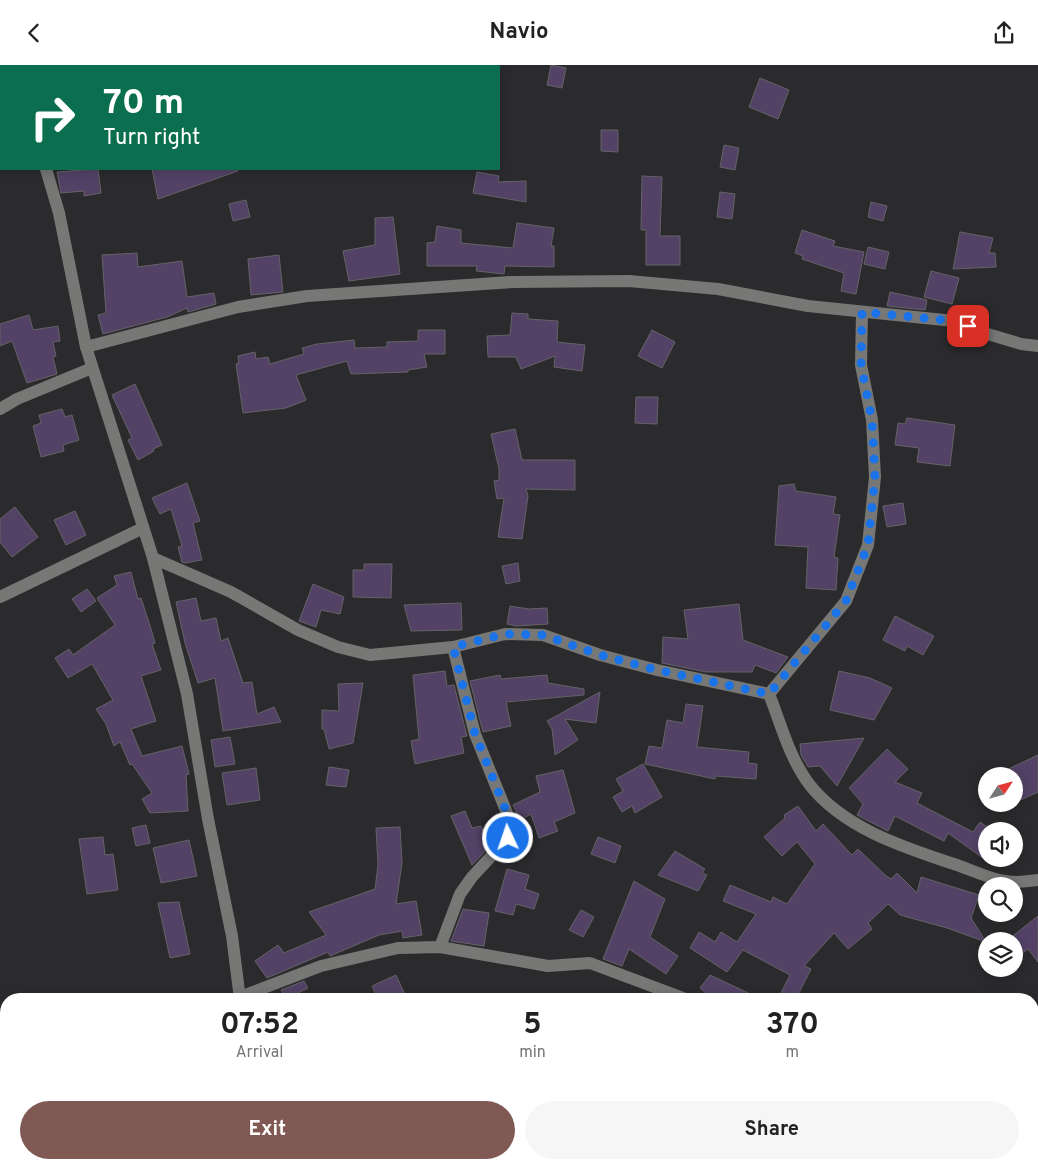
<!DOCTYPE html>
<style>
body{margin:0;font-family:Overpass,sans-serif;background:#f6f6f6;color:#222;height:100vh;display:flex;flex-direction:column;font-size:19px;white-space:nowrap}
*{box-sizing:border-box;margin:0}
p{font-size:16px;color:#767676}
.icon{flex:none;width:28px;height:28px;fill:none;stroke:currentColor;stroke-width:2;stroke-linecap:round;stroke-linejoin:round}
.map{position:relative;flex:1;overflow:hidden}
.side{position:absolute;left:0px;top:928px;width:1039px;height:176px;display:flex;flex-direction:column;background:#fff;border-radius:20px 20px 0 0;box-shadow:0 2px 12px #0003}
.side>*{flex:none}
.banner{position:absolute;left:0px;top:0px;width:500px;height:105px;box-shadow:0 2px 12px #0003;background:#0b6e4f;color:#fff;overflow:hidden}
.needle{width:32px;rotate:54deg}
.controls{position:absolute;left:978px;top:702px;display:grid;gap:10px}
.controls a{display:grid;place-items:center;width:45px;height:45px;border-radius:50%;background:#fff;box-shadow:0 2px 12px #0003;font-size:25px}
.pin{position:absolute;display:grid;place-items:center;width:42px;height:42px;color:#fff;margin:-21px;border-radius:10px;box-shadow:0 2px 8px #0006}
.me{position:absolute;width:55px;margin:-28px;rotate:357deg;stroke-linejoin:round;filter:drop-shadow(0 0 4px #0008)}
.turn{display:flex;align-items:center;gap:18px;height:105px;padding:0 20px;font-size:22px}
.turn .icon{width:65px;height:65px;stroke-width:2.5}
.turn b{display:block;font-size:35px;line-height:42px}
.eta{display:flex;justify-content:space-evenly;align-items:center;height:85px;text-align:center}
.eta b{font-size:30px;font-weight:700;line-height:35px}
.primary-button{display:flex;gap:10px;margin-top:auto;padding:10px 20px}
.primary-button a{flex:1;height:58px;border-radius:30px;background:#815954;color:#fff;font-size:20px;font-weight:700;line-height:58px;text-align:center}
.primary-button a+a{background:#f6f6f6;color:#222}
header{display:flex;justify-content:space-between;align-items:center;height:65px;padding:0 20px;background:#fff;font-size:22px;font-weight:700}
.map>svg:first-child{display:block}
.building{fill:#534266;stroke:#646366}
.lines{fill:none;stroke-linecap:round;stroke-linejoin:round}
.minor{stroke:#777876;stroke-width:12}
.route{stroke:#1a73e8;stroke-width:9;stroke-dasharray:0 16.2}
</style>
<header><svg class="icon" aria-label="back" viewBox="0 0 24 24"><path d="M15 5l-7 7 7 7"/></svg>Navio<svg class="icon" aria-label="share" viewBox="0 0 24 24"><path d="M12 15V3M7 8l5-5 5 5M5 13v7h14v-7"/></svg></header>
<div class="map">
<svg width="1038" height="1103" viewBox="0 0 1038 1103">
<rect width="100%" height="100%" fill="#2b2a2d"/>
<g class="building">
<path d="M 551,0 L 566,3 L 562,23 L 547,20 Z"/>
<path d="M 760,13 L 789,25 L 778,54 L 749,42 Z"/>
<path d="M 601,65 L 618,65 L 618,87 L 601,86 Z"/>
<path d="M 724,80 L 739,83 L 735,105 L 720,102 Z"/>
<path d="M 98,104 L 101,128 L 84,131 L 84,126 L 61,128 L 57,107 Z"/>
<path d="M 152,104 L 237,104 L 238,106 L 158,134 Z"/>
<path d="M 477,107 L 499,111 L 498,117 L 526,116 L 526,137 L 473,128 Z"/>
<path d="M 642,111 L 662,112 L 660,171 L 680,171 L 680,200 L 646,200 L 646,165 L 641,165 Z"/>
<path d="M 720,127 L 735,129 L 732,154 L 717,152 Z"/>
<path d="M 246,135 L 250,152 L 233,156 L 229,139 Z"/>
<path d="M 871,137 L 887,141 L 883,156 L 868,152 Z"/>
<path d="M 393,152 L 400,209 L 349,216 L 343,186 L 375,180 L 375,153 Z"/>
<path d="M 517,158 L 554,163 L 551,181 L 554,181 L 554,202 L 505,201 L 504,209 L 476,206 L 477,201 L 427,201 L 427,178 L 435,177 L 437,161 L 461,165 L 461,178 L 513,183 Z"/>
<path d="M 802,165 L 835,176 L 833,181 L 864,187 L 856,229 L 841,226 L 844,208 L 802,194 L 803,191 L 795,188 Z"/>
<path d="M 960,167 L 993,173 L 989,188 L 995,188 L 996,202 L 953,204 Z"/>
<path d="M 868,182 L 889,187 L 885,204 L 864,199 Z"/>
<path d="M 137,188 L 138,202 L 182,196 L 187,232 L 214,228 L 216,239 L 188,247 L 187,243 L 167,252 L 103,269 L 98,250 L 106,248 L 102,190 Z"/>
<path d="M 279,190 L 283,227 L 251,230 L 248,194 Z"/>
<path d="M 931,206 L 959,213 L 952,239 L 924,232 Z"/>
<path d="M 890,227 L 927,235 L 925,245 L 887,241 Z"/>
<path d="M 512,248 L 528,249 L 528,254 L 558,256 L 557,277 L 585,280 L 582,306 L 554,302 L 555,291 L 521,304 L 516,292 L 488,292 L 487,271 L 510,270 Z"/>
<path d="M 29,250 L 33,265 L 58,261 L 60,276 L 53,277 L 56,291 L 53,292 L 57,309 L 27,318 L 12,276 L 0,281 L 0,259 Z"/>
<path d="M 418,265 L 445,265 L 445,289 L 424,289 L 427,302 L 408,305 L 408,307 L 351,309 L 347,296 L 296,310 L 306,335 L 286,343 L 243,348 L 236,299 L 239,298 L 238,291 L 255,287 L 256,294 L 268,292 L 270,299 L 304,289 L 302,283 L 317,279 L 354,275 L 355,283 L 387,282 L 387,277 L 418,276 Z"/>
<path d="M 652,265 L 675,277 L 662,303 L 638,291 Z"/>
<path d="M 135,319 L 162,380 L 153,384 L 154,386 L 138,395 L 128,375 L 132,373 L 112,330 Z"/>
<path d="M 636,332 L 658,332 L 657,359 L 635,358 Z"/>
<path d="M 62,344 L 65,352 L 72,350 L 79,375 L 63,380 L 64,386 L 41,392 L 33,361 L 41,358 L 39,350 Z"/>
<path d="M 907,353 L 955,360 L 950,401 L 917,397 L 919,383 L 895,380 L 898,358 L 905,359 Z"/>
<path d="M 515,364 L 522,395 L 575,395 L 575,425 L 526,424 L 528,431 L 522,474 L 498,472 L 504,433 L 497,434 L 494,416 L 499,415 L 499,404 L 491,369 Z"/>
<path d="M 187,418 L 200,456 L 193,458 L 202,495 L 185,498 L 182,497 L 178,482 L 182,481 L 171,444 L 160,449 L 152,433 Z"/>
<path d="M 794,419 L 796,426 L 836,432 L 833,449 L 840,450 L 834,492 L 838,493 L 836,525 L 806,523 L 808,482 L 775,480 L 779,421 Z"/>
<path d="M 903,438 L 906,459 L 887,462 L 883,441 Z"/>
<path d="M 15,442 L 38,472 L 12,492 L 0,477 L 0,454 Z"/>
<path d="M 75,446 L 86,470 L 66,480 L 54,455 Z"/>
<path d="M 518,498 L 520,516 L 506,519 L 502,501 Z"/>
<path d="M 364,499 L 392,499 L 391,533 L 353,532 L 353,505 L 364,505 Z"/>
<path d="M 131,507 L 138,534 L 141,533 L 151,564 L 155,578 L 152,579 L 161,605 L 141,611 L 156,656 L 131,664 L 142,691 L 182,681 L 189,709 L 186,710 L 188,746 L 150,748 L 142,734 L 152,728 L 132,699 L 130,700 L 120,677 L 114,681 L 106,659 L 96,644 L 113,635 L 92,599 L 68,613 L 55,593 L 69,584 L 73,590 L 115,560 L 97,533 L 117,520 L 114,511 Z"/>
<path d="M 313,519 L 344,532 L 340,549 L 321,545 L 316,562 L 299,556 Z"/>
<path d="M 87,524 L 96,536 L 81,547 L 72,534 Z"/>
<path d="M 196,533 L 201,556 L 216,553 L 221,576 L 228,573 L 243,618 L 252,617 L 257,649 L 274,642 L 281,657 L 223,666 L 215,613 L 198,618 L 185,578 L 176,537 Z"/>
<path d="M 461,538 L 462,565 L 411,566 L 404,540 Z"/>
<path d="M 739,539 L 743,575 L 788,592 L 776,608 L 755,600 L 752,607 L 706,607 L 662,598 L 663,572 L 688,574 L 684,545 Z"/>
<path d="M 510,541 L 529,544 L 547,543 L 548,559 L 516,561 L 507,559 Z"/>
<path d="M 895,551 L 934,571 L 923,590 L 907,581 L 905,586 L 883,575 Z"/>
<path d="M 445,606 L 447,621 L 454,620 L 467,671 L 461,672 L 464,688 L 415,699 L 411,676 L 419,674 L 413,610 Z"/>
<path d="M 839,606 L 870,613 L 892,623 L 874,655 L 830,645 Z"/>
<path d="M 500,610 L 501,614 L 547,610 L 548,618 L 584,624 L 584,630 L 506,637 L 511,661 L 483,667 L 470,616 Z"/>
<path d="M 363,618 L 353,678 L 329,684 L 324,664 L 322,664 L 322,645 L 339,646 L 338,619 Z"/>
<path d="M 600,627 L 596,658 L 565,654 L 578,675 L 555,690 L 552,664 L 547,656 Z"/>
<path d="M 686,639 L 703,641 L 697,682 L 749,687 L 748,698 L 757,699 L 756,714 L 716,711 L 715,714 L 645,699 L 649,681 L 662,683 L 667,655 L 683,658 Z"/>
<path d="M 230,672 L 235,699 L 215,702 L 211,675 Z"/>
<path d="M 864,673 L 837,721 L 820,701 L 808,702 L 801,690 L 800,679 Z"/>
<path d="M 887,684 L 908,704 L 895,717 L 922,728 L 917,738 L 973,767 L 980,757 L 993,766 L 986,766 L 986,791 L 984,794 L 948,768 L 944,776 L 895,751 L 888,766 L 857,750 L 863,739 L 849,723 Z"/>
<path d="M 1038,690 L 1038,727 L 1016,737 L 1014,711 L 1004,711 L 1002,707 Z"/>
<path d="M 643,699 L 662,732 L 635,748 L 632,741 L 622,747 L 613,732 L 623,726 L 616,714 Z"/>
<path d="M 329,702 L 349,705 L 346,722 L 326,720 Z"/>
<path d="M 256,703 L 260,735 L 227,740 L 222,708 Z"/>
<path d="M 563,705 L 575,748 L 554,757 L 558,766 L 539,773 L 531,749 L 520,755 L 513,740 L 540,727 L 536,711 Z"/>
<path d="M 798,741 L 816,766 L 823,759 L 852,790 L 858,784 L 885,810 L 891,814 L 897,808 L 917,828 L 921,812 L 979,830 L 971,853 L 986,877 L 947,863 L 900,850 L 888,839 L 868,858 L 872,864 L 848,884 L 834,868 L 804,901 L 811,904 L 796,934 L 778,934 L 790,910 L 743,885 L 727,907 L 690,883 L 699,867 L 715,877 L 721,867 L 737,877 L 756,849 L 723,836 L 730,820 L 771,837 L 773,832 L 787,839 L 815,799 L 797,777 L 782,791 L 764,772 L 785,753 L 784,750 Z"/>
<path d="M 465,746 L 472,763 L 481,761 L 489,782 L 472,800 L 451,751 Z"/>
<path d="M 146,760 L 150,778 L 136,781 L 132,763 Z"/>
<path d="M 400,762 L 402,798 L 396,839 L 416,836 L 422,870 L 403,873 L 402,866 L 379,870 L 330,891 L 328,887 L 267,913 L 255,896 L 278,880 L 284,888 L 326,870 L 309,847 L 375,824 L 378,800 L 376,763 Z"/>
<path d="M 103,772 L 105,790 L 113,789 L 118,825 L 87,829 L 79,774 Z"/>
<path d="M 598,772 L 621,781 L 615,798 L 591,789 Z"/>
<path d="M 189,775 L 197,811 L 161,818 L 153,783 Z"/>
<path d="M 675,786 L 705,804 L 702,808 L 707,810 L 698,826 L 658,810 Z"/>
<path d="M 507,804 L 529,810 L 525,824 L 539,829 L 534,844 L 516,839 L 513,850 L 495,846 Z"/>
<path d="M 634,816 L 665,834 L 650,872 L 678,891 L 666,909 L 629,884 L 622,901 L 603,894 Z"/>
<path d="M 179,837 L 190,889 L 170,893 L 158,838 Z"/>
<path d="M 463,844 L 489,848 L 484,881 L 451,876 Z"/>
<path d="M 581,845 L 594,852 L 583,872 L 569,865 Z"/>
<path d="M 1038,851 L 1038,897 L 1028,884 L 1020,890 L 1014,881 L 1014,876 L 1009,874 Z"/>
<path d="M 396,910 L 407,934 L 378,934 L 372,921 Z"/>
<path d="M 710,910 L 761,934 L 713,934 L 700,923 Z"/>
<path d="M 304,916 L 308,923 L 286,934 L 281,925 Z"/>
</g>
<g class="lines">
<g class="minor">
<path d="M 18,0 L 18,1"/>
<path d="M 46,104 L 59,148 L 86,282 L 153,493 L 187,629 L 208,754 L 232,871 L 240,934"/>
<path d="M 86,282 L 238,242 L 307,231 L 512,217 L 629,216 L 718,224 L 808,241 L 954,256 L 981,267 L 1021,279 L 1038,281"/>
<path d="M 0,344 L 17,334 L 92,303"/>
<path d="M 153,493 L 231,527 L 298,565 L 338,582 L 370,590 L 453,582 L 505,569 L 543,570 L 600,590 L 657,605 L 769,629 C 781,659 789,692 809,719 C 844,764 906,783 957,800 C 971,805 986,812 1000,815 C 1012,818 1026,817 1038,815"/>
<path d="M 0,532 L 143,463"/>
<path d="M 769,629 L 846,536 L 868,480 L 875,412 L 872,355 L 861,300 L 862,247"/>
<path d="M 440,882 L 460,829 L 472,812 L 508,773 L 511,758 L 475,669 L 453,582"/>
<path d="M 240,932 L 321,901 L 398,883 L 440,882 L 548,901 L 590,898 L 686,934"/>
<path d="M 0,1043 L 6,1044"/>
<path d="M 308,1098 L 311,1103"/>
<path d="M 530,1098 L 540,1103"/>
<path d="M 999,1098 L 1013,1103"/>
<path d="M 710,1103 L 713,1098"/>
</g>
</g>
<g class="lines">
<path class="route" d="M 508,773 L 511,758 L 475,669 L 453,582 L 505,569 L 543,570 L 600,590 L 657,605 L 769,629 L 846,536 L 868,480 L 875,412 L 872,355 L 861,300 L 862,247 L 954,256 L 968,261"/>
</g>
</svg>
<div class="controls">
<a><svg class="needle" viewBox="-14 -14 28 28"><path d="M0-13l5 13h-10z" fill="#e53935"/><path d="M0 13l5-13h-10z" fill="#767676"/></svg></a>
<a><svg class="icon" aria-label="sound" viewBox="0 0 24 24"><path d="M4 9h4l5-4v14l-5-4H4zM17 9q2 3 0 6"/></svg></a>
<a><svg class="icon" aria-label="search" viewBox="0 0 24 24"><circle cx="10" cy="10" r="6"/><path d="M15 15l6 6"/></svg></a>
<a><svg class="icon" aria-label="layers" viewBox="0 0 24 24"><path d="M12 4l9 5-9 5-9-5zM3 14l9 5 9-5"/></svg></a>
</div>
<div class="pin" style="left:968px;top:261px;background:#d93025"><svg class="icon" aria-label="arrive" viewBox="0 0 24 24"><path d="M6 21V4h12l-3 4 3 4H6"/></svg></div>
<svg class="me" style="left:508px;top:773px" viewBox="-20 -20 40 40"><circle r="17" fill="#1a73e8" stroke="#fff" stroke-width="3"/><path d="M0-11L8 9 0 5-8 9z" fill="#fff"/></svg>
<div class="banner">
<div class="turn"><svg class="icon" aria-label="right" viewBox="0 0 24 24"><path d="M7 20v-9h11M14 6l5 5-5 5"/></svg><div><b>70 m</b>Turn right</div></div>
</div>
<section class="side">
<div class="eta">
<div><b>07:52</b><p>Arrival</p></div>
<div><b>5</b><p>min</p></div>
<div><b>370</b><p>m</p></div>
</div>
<div class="primary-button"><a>Exit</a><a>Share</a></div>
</section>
</div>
